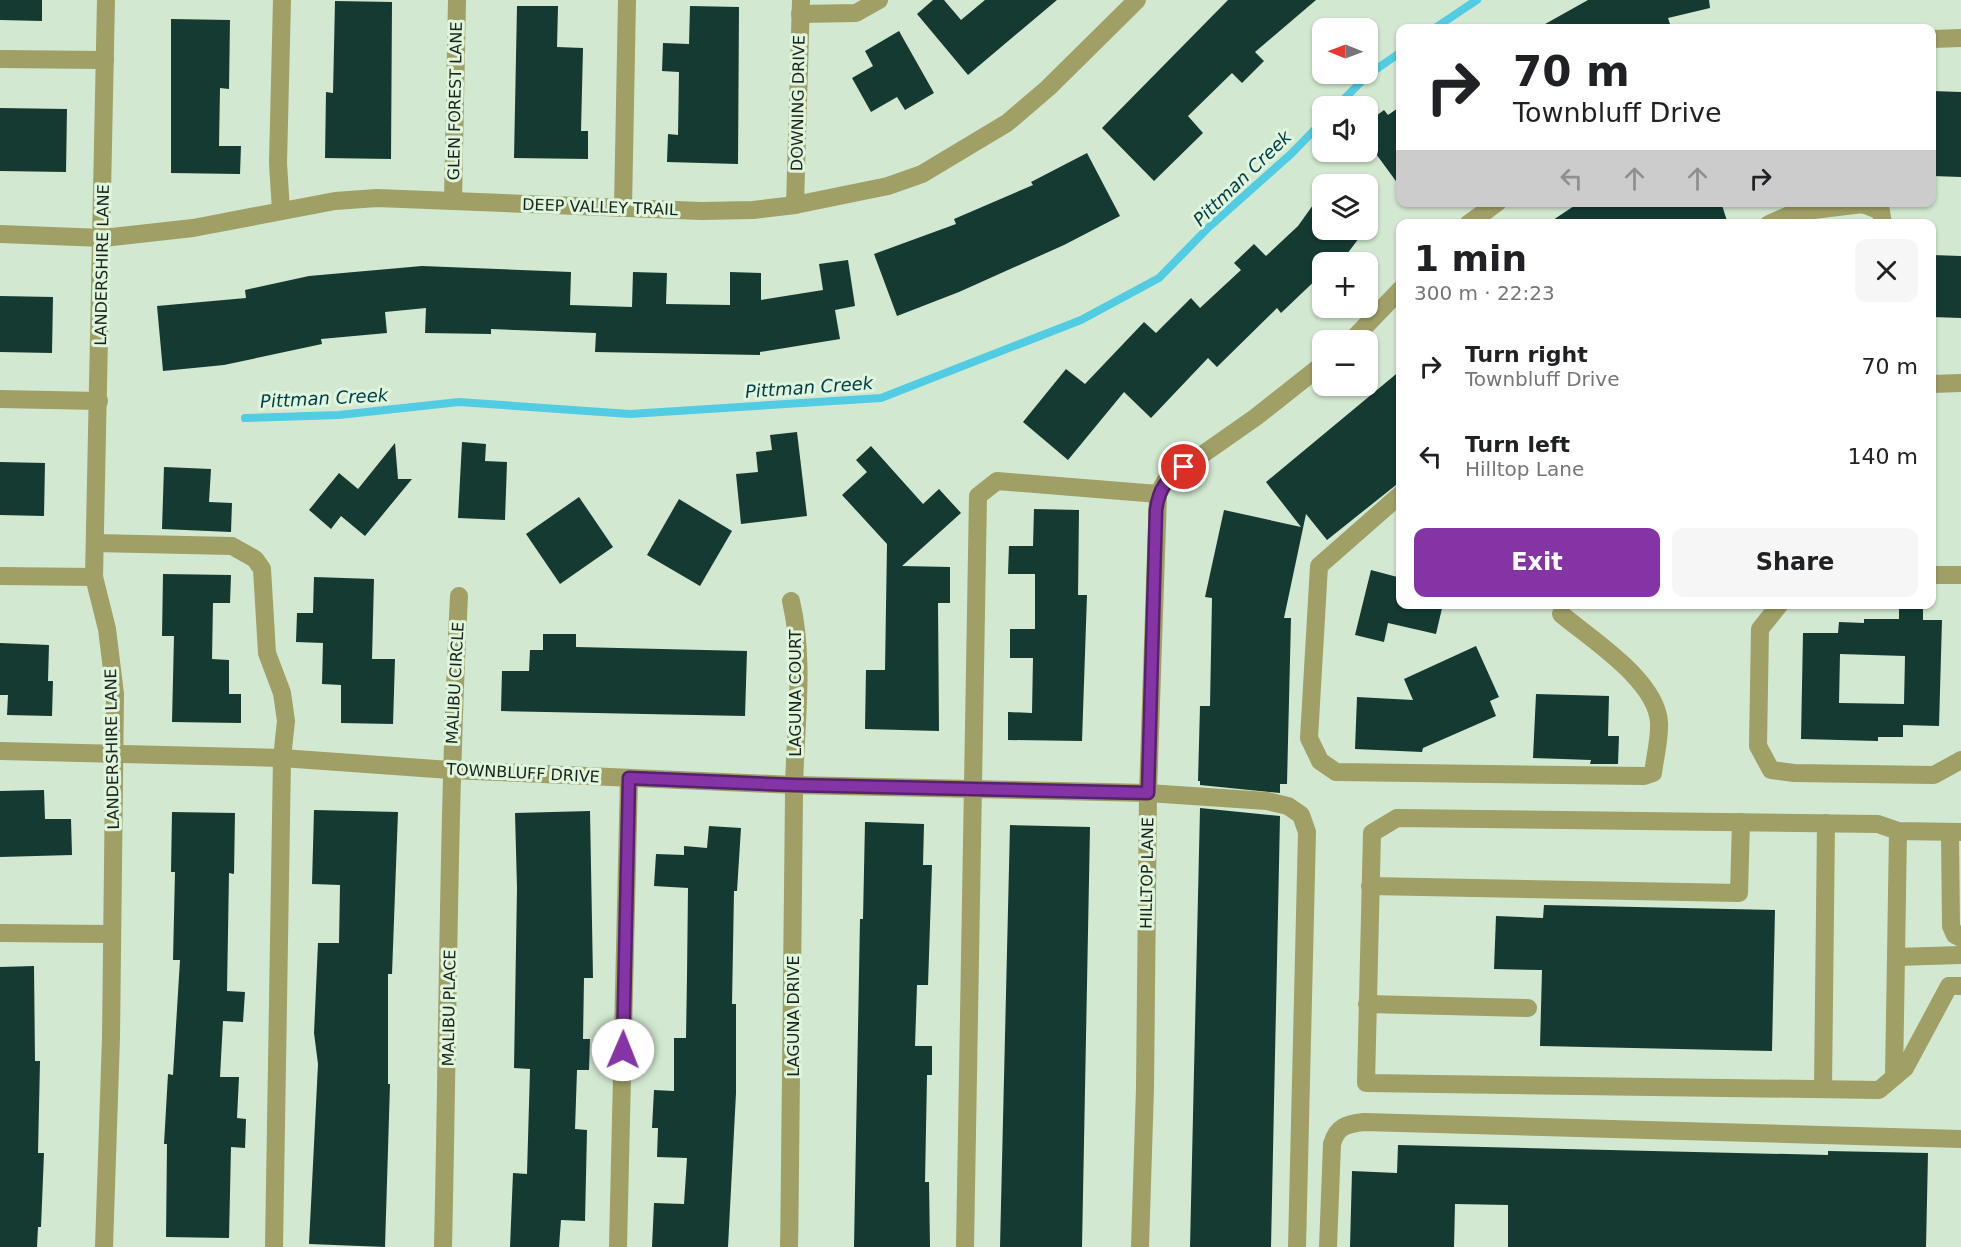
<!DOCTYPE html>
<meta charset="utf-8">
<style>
body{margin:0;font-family:"DejaVu Sans",sans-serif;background:#f6f6f6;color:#202124;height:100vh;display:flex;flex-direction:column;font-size:22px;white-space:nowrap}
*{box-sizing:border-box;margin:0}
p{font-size:20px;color:#757577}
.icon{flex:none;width:33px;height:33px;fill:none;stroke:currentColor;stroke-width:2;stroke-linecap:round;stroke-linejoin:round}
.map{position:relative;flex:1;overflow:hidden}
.drawer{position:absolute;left:1396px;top:219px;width:540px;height:390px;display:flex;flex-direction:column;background:#fff;border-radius:12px;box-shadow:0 2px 4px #0004}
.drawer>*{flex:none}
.top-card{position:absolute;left:1396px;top:24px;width:540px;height:183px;border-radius:12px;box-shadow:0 2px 4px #0004;background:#fff;color:#202124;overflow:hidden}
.needle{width:39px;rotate:271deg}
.buttons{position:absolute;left:1312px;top:18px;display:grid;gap:12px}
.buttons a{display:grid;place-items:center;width:66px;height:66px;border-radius:12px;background:#fff;box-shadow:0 2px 4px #0004;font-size:30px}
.pin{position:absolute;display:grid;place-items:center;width:51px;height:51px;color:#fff;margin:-26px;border:3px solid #fff;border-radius:50%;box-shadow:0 2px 6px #0007}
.me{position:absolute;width:66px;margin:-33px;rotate:1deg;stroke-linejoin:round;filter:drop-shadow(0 0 4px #0008)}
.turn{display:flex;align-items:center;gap:21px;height:126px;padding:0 18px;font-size:27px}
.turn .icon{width:78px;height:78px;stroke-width:2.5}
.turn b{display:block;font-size:42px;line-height:51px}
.lanes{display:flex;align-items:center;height:57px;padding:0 18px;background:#0003;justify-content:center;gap:30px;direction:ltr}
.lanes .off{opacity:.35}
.round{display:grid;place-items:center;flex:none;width:63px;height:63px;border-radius:12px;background:#f6f6f6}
.summary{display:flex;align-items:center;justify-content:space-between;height:102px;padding:0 18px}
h1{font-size:36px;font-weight:800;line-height:45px}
.button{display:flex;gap:12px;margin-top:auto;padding:12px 18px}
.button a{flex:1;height:69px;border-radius:12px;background:#8434a4;color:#fff;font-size:24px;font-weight:800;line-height:69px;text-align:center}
.button a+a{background:#f6f6f6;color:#202124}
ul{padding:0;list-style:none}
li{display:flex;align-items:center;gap:18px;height:90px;padding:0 18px}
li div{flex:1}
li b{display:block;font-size:22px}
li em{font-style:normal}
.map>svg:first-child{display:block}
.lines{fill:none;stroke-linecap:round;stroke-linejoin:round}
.stream{stroke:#51cce2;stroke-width:8}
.building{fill:#153a32;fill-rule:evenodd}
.minor{stroke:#9f9f66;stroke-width:18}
.route-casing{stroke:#56226b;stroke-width:15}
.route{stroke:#8434a4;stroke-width:10}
.labels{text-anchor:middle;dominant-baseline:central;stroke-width:6;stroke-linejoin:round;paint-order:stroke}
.street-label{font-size:16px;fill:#1b231a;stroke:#dff5dd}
.water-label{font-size:18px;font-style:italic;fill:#003c45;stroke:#dff5dd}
</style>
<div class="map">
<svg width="1961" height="1247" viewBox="0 0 1961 1247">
<rect width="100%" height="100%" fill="#d2e8d0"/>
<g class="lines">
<g class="stream">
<path d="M 1435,28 L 1477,0"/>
<path d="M 1337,106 L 1368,75 L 1401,52"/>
<path d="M 245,418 L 339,415 L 459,402 L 630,414 L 881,398 L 1081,320 L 1159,278 L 1209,227 L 1291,154 L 1323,121"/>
</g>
</g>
<g class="building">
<path d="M 0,0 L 42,0 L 42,21 L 0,20 Z"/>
<path d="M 933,0 L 944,0 L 961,20 L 985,0 L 1057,0 L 968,75 L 917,14 Z"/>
<path d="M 1228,0 L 1316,0 L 1255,52 L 1264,61 L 1242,83 L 1232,73 L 1188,116 L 1203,133 L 1154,181 L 1102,128 Z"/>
<path d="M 1588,0 L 1709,0 L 1710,8 L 1668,18 L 1670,24 L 1658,28 L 1538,28 Z"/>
<path d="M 335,1 L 392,2 L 391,159 L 325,158 L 326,92 L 333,93 Z"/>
<path d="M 517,6 L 558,6 L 557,47 L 583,48 L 581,131 L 588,131 L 588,159 L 514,158 Z"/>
<path d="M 690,6 L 739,7 L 738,164 L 667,162 L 668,134 L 678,135 L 679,72 L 662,71 L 663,43 L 689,44 Z"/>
<path d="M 171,19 L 230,20 L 229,89 L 220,88 L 219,146 L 241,146 L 240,174 L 171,173 Z"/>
<path d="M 899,31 L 934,93 L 905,110 L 897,97 L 871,112 L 852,78 L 873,66 L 865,51 Z"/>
<path d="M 1932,91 L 1961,92 L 1961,177 L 1932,176 Z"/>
<path d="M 1401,106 L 1401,188 L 1368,143 L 1368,122 L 1384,110 L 1388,115 Z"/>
<path d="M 0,108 L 67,109 L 66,172 L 0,171 Z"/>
<path d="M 1087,153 L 1120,216 L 1064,245 L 959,292 L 897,316 L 874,254 L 956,224 L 954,219 L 1033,185 L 1031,182 Z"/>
<path d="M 1323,191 L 1323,230 L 1365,230 L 1341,262 L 1323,262 L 1323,273 L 1281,313 L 1277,308 L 1217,367 L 1208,358 L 1151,418 L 1124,392 L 1068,460 L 1023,422 L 1066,369 L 1085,384 L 1144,322 L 1156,333 L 1191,298 L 1200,308 L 1241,270 L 1234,263 L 1254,244 L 1266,256 L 1298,226 Z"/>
<path d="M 1580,202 L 1721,202 L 1728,224 L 1547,224 Z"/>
<path d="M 1932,255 L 1961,256 L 1961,318 L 1932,317 Z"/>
<path d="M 848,260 L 855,306 L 835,310 L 840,339 L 760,352 L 760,355 L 595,352 L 596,333 L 491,329 L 491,334 L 425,333 L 426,308 L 385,312 L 387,333 L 321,339 L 322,344 L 224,365 L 163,371 L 157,306 L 246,298 L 245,290 L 309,276 L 422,266 L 571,272 L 570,305 L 632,307 L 633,272 L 667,273 L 666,304 L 730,305 L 730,272 L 761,273 L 761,300 L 823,290 L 819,264 Z"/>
<path d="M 0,296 L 53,297 L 52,353 L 0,352 Z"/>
<path d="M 1401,370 L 1401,481 L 1327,540 L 1306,514 L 1284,618 L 1291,618 L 1287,784 L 1280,784 L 1280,793 L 1200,785 L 1200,781 L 1198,781 L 1200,706 L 1210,706 L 1212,598 L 1205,597 L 1224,510 L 1301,527 L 1266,482 Z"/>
<path d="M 797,432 L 807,516 L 741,524 L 736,474 L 758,472 L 756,452 L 772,450 L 770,435 Z"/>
<path d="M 462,442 L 486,444 L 485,461 L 507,462 L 505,520 L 458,518 Z"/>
<path d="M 395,443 L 398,479 L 412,479 L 365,536 L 341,516 L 331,529 L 309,510 L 339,473 L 358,489 Z"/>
<path d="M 871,446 L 923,504 L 939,489 L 961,513 L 902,566 L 950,567 L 950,603 L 938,603 L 939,731 L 865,729 L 866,670 L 885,670 L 887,544 L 842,495 L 867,472 L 856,460 Z"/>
<path d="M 0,462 L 45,463 L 44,516 L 0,515 Z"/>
<path d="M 164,467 L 211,469 L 209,502 L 232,503 L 231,532 L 162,529 Z"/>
<path d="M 579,497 L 613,547 L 560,584 L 526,534 Z"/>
<path d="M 679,499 L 732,531 L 700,586 L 647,555 Z"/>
<path d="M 1034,509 L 1079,510 L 1078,595 L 1087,595 L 1082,741 L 1008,740 L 1008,712 L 1032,713 L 1033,658 L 1010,658 L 1010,629 L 1035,629 L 1035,574 L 1008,574 L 1009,546 L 1033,546 Z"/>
<path d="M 1371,570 L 1401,578 L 1401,604 L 1443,604 L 1436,634 L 1388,623 L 1384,642 L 1355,635 Z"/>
<path d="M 163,574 L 231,575 L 230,603 L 213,603 L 212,659 L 229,660 L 229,694 L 241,694 L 241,723 L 172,722 L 174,636 L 162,636 Z"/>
<path d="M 314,577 L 374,579 L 372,659 L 395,659 L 393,724 L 341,723 L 341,685 L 322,684 L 323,643 L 296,642 L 297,613 L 313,613 Z"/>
<path d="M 1899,604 L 1923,604 L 1923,620 L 1942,620 L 1939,726 L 1903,725 L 1903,737 L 1878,737 L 1878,741 L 1801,739 L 1803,633 L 1838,633 L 1839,622 L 1864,623 L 1864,619 L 1899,619 ZM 1840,654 L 1905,656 L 1904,704 L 1839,703 Z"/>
<path d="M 543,634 L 576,634 L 576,647 L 747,651 L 745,716 L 501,711 L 502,671 L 529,671 L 530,650 L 543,650 Z"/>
<path d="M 0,643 L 49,645 L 48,681 L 53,681 L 52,716 L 7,715 L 8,695 L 0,695 Z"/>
<path d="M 1476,646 L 1499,697 L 1490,701 L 1496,716 L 1423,748 L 1422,752 L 1355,749 L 1357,697 L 1413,700 L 1404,679 Z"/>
<path d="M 1536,694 L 1609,696 L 1608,736 L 1619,736 L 1618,764 L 1590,764 L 1591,760 L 1533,758 Z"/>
<path d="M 44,790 L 45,819 L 71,819 L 72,855 L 0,857 L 0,791 Z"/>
<path d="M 1200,808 L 1280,816 L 1271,1247 L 1190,1247 Z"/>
<path d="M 314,810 L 398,812 L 392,974 L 388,974 L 388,1084 L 390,1084 L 385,1247 L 309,1244 L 318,1064 L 314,1033 L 318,943 L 339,943 L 340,885 L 312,884 Z"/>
<path d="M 590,811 L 593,978 L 584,978 L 583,1039 L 590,1039 L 589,1070 L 577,1070 L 575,1129 L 587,1130 L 585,1221 L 561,1220 L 559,1247 L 510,1247 L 513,1173 L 527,1174 L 530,1069 L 514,1068 L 517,888 L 515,813 Z"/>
<path d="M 172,812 L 235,813 L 234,874 L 229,873 L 227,991 L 245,992 L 243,1022 L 223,1021 L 220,1077 L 239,1077 L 237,1118 L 246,1119 L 245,1148 L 231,1147 L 229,1238 L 166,1237 L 167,1144 L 164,1144 L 168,1074 L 173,1075 L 180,960 L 173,960 L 175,872 L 171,872 Z"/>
<path d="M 865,822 L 924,824 L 923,865 L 932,865 L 928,985 L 917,985 L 915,1046 L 932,1046 L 932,1075 L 927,1075 L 925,1182 L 929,1182 L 930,1247 L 854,1247 L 860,919 L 863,919 Z"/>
<path d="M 1010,825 L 1090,827 L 1082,1247 L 1000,1247 Z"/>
<path d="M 709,826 L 741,828 L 737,891 L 734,891 L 732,1004 L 736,1004 L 736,1093 L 728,1247 L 652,1247 L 654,1203 L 684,1204 L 687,1158 L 657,1157 L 658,1128 L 652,1128 L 654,1090 L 674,1091 L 674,1038 L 686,1038 L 687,976 L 688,888 L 654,886 L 656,854 L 684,855 L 684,846 L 707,848 Z"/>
<path d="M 1544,905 L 1775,910 L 1772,1051 L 1540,1046 L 1542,970 L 1494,969 L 1496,916 L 1543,918 Z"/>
<path d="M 34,966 L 35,1061 L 40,1061 L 38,1153 L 44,1153 L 41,1227 L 38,1227 L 37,1247 L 0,1247 L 0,967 Z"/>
<path d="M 1398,1145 L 1828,1155 L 1828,1151 L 1928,1153 L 1926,1247 L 1508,1247 L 1508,1205 L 1455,1204 L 1454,1247 L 1350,1247 L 1352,1171 L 1397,1173 Z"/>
</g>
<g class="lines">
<g class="minor">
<path d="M 800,14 L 856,13 L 879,0"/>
<path d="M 1932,39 L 1961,38"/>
<path d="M 0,59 L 105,60"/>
<path d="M 453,201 L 457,0"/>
<path d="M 795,205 L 801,0"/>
<path d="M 623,208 L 627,0"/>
<path d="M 281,211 L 278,163 L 282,0"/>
<path d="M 1468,224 L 1498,202"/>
<path d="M 1769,224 L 1796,212 L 1863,204 L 1881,211 L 1883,224"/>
<path d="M 0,234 L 103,238 L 193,228 L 335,201 L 377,198 L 701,211 L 753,210 L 795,205 L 888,186 L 922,174 L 1007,123 L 1048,88 L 1137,0"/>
<path d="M 1352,340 L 1401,289"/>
<path d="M 1932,384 L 1961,383"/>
<path d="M 0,399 L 99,401"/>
<path d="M 1401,494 L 1319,566 L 1309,738 L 1320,761 L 1336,772 L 1644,776 L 1653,773 C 1655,757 1660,738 1659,722 C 1656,680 1592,640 1561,614"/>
<path d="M 95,543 L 232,546 L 255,559 L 262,569 L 267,653 L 282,693 L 286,721 L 282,758 L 274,1247"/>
<path d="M 1932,575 L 1961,575"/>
<path d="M 0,576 L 94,577"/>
<path d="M 1780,604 L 1760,629 L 1758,746 L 1771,770 L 1794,773 L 1934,775 L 1961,760"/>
<path d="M 0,751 L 282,758 L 450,770 L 794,785 L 1148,793 L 1267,801 L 1288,806 L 1301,815 L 1307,832 L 1297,1247"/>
<path d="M 1898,831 L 1896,957 L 1961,955"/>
<path d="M 1950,832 L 1951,926 L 1955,935 L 1961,938"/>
<path d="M 1961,832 L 1898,831 L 1878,824 L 1397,818 L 1372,833 L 1366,1083 L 1879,1090 L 1905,1068 L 1949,986 L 1961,986"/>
<path d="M 1370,886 L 1739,893 L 1741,822"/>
<path d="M 0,933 L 112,934"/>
<path d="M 1367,1004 L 1528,1008"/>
<path d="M 1894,1077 L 1896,957"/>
<path d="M 1823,1089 L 1826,823"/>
<path d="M 104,1247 L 111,1037 L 115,694 L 107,629 L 94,577 L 106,0"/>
<path d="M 443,1247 C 448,1030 448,813 459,596"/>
<path d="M 618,1247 L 629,778"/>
<path d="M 789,1247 C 792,1097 793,947 794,796 C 794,732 806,665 791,601"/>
<path d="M 965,1247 L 978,496 L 997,481 L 1158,494"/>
<path d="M 1140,1247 L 1145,1088 L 1148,793 L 1158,494 L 1166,480 L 1256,417 L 1323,364"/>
<path d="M 1328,1247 L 1332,1144 C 1337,1126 1347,1124 1364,1122 L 1961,1139"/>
</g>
</g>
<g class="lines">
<defs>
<path id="route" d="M 623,1050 L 629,778 L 794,785 L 1148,793 L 1156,510 C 1159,488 1166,480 1184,467"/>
</defs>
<use href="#route" class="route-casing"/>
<use href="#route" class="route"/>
</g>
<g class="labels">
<g class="street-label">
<text transform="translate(455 101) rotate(-89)">GLEN FOREST LANE</text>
<text transform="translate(798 103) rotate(-89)">DOWNING DRIVE</text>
<text transform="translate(600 207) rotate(2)">DEEP VALLEY TRAIL</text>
<text transform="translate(102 265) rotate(-89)">LANDERSHIRE LANE</text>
<text transform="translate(455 683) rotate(-87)">MALIBU CIRCLE</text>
<text transform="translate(795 693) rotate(-90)">LAGUNA COURT</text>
<text transform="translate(112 749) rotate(-91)">LANDERSHIRE LANE</text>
<text transform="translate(523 773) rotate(3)">TOWNBLUFF DRIVE</text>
<text transform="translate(1147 873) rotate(-89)">HILLTOP LANE</text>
<text transform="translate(449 1008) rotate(-89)">MALIBU PLACE</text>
<text transform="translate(793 1016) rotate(-90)">LAGUNA DRIVE</text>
</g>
<g class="water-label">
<text transform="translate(1242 178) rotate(-44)">Pittman Creek</text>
<text transform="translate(809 387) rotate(-4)">Pittman Creek</text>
<text transform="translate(324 398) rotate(-3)">Pittman Creek</text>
</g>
</g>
</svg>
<div class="buttons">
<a><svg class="needle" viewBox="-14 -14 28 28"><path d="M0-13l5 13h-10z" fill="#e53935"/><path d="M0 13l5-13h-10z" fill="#757577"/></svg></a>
<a><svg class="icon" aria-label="sound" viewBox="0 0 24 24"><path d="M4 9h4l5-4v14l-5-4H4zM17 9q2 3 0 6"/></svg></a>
<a><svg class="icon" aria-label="layers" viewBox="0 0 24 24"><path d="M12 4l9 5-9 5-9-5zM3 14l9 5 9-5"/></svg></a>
<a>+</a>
<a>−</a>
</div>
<div class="pin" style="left:1184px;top:467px;background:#d93025"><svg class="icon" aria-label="arrive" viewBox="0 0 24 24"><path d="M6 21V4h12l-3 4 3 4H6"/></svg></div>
<svg class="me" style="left:623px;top:1050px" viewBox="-20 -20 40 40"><circle r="19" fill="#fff"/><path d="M0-13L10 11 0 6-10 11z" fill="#8434a4"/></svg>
<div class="top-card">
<div class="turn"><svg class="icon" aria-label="right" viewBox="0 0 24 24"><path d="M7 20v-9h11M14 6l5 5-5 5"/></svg><div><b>70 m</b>Townbluff Drive</div></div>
<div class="lanes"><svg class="icon off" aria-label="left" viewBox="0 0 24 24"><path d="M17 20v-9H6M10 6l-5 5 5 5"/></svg><svg class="icon off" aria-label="ahead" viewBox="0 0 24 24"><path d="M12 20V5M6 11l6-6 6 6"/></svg><svg class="icon off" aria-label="ahead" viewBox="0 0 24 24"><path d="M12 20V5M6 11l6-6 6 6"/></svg><svg class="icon" aria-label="right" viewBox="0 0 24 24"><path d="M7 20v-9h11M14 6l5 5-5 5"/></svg></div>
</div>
<section class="drawer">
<div class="summary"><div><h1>1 min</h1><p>300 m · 22:23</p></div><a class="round"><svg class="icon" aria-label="close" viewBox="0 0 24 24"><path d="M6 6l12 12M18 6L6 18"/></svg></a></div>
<ul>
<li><svg class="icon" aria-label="right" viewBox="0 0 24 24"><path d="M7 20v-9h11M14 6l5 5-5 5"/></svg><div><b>Turn right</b><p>Townbluff Drive</p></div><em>70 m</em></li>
<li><svg class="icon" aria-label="left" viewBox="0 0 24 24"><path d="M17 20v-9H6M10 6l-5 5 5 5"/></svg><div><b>Turn left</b><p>Hilltop Lane</p></div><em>140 m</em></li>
</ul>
<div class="button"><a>Exit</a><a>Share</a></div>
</section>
</div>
